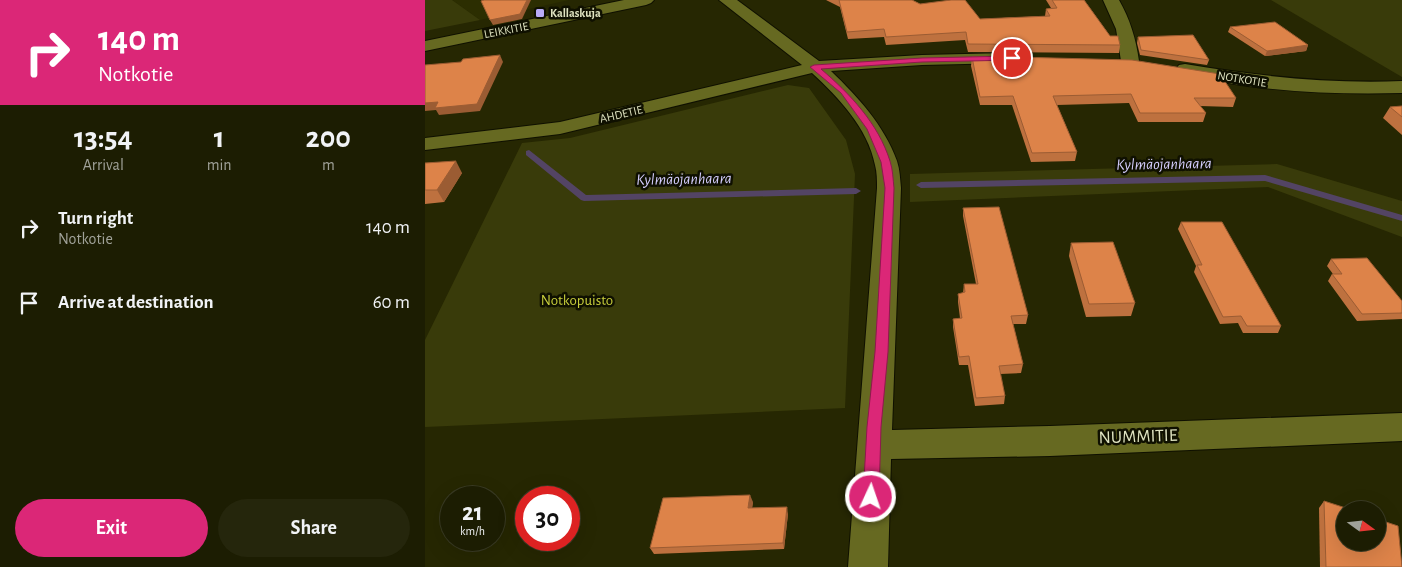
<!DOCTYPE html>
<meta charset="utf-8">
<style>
body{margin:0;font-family:"Alegreya Sans",sans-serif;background:#25260c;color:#f1f3f6;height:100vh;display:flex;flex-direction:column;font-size:19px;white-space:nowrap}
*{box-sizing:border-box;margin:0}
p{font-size:16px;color:#a0a299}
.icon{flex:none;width:28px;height:28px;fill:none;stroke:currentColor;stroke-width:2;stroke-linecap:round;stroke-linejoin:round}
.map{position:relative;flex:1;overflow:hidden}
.drawer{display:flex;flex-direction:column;background:#1c1d02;width:425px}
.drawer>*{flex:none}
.hud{background:#db2777;color:#fff;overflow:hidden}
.needle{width:32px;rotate:105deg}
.fabs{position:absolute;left:911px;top:501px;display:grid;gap:10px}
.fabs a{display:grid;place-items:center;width:50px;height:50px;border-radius:50%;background:#1c1d02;box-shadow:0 5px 20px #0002,0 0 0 1px #3a3b24;font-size:25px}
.speed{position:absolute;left:15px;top:486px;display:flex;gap:10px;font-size:25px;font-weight:700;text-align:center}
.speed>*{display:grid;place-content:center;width:65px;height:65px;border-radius:50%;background:#1c1d02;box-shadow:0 5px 20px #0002,0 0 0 1px #3a3b24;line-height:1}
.speed small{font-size:12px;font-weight:400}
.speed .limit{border:8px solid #d22;background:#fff;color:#111}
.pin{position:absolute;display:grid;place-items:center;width:42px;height:42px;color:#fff;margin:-21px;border:2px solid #fff;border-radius:50%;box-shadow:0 1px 5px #0007}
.me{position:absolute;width:55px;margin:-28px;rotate:3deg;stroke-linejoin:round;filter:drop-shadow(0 0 4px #0008)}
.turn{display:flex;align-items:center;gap:18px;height:105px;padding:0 15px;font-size:22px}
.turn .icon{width:65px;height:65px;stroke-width:2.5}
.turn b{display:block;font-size:35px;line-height:42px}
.eta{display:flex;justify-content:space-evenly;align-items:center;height:85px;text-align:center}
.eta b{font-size:30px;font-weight:700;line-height:35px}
.primary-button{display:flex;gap:10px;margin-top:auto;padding:10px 15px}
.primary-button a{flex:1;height:58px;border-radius:30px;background:#db2777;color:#fff;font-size:20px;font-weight:700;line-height:58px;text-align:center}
.primary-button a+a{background:#25260c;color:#f1f3f6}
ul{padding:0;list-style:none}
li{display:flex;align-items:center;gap:15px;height:75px;padding:0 15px}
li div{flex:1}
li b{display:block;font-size:19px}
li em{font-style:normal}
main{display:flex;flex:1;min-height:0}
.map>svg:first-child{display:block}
.built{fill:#2c2e01}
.green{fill:#393b0a}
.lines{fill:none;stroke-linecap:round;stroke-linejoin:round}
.stream{fill:#534464;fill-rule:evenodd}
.minor-casing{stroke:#0f1000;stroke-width:2}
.tertiary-casing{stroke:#0f1000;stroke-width:2}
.minor{fill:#666921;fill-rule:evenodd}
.tertiary{fill:#666921;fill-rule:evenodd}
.wall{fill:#be713f}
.shaded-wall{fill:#9b5c33}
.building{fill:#dd8349;stroke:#9b5c33}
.route{fill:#db2777;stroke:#8e194d}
.poi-dot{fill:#b9abf7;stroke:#0f1000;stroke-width:2}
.labels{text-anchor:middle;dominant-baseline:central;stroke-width:5;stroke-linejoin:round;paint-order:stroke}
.far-poi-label{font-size:12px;font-weight:bold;fill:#dfe3c0;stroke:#0f1000;text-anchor:start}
.far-street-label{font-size:12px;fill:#dfe3c0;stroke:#0f1000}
.park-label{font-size:15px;fill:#c8ce3b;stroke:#0f1000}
.water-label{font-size:16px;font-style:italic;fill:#d4cdfc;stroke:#0f1000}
.near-street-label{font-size:18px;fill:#dfe3c0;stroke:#0f1000}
</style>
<main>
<section class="drawer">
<div class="hud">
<div class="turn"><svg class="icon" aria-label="right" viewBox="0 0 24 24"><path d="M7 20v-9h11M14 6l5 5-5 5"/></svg><div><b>140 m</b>Notkotie</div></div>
</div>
<div class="eta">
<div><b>13:54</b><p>Arrival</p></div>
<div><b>1</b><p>min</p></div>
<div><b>200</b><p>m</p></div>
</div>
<ul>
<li><svg class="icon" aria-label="right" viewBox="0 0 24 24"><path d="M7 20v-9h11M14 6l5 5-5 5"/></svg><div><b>Turn right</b><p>Notkotie</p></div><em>140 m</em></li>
<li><svg class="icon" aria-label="arrive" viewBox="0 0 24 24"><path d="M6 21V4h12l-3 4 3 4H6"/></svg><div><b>Arrive at destination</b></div><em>60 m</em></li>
</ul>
<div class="primary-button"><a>Exit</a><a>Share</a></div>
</section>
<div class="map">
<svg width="977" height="567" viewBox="0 0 977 567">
<rect width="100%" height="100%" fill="#262702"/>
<path class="built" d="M 27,0 L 144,0 L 55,20 Z"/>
<g class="green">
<path d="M 0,0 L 27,0 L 55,20 L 0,31 Z"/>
<path d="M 846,0 L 977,0 L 977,77 Z"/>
<path d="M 363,85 L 384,88 L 421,140 L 430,174 L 420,408 L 0,427 L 0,340 L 97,143 L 145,138 Z"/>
<path d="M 852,164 L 977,201 L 977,237 L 843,187 L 485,202 L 485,174 Z"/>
</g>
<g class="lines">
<g class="stream">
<path d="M 104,150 L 161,195 L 431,188 L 436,191 L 431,194 L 159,201 L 156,200 L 101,155 L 101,151 Z"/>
<path d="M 840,175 L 977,215 L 977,221 L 840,181 L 496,188 L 491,185 L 496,182 Z"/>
</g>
<defs>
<g id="minor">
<path d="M 294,0 L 312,0 L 394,61 L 497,55 L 583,53 L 589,54 L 592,58 L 589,62 L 583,63 L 497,65 L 406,71 C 433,97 459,125 472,161 C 475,170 475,179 476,188 L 467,430 L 625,426 L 977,413 L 977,441 L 625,456 L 466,459 L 463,567 L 423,567 L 452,188 C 452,180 452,172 450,165 C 443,128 413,97 387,73 L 135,134 L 0,150 L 0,138 L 135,122 L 377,65 Z"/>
<path d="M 678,0 L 694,0 C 705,19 711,39 714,61 L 711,65 L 705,66 L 699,65 L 696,61 L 691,29 Z"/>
<path d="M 760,64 C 832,76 904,84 977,81 L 977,93 C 903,95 826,91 754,73 L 751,69 L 754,65 Z"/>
</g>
<path id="tertiary" d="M 199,0 L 229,0 L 226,3 L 221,5 L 0,51 L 0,41 Z"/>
</defs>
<use href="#minor" class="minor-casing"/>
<use href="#tertiary" class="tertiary-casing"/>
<use href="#minor" class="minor"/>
<use href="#tertiary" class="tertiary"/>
</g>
<g class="wall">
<path d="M 401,0 L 487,0 L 495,4 L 555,19 L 620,16 L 621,9 L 626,8 L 621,0 L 659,0 L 685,36 L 695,45 L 694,53 L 543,52 L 540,40 L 461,45 L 459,37 L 423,39 L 415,7 Z"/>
<path d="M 805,27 L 883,45 L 881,51 L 840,56 L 803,32 Z"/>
<path d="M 713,37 L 784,60 L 782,65 L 715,55 L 712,43 Z"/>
<path d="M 547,57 L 811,98 L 808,107 L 775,106 L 781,113 L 778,122 L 713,122 L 704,103 L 632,105 L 652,152 L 650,161 L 606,162 L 587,105 L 555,105 L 546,66 Z"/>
<path d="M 977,106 L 977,135 L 958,118 L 965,107 Z"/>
<path d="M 0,163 L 37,173 L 19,202 L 0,204 Z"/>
<path d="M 538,208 L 603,315 L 601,324 L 588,324 L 598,364 L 596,373 L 575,374 L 580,396 L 579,404 L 550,406 L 543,365 L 534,365 L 528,327 L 528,319 L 535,318 L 533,302 L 533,294 L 538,293 L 539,284 L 551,284 L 538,216 Z"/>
<path d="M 756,222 L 856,326 L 853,333 L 818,333 L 813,323 L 795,324 L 769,272 L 771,266 L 753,229 Z"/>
<path d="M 646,243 L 710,303 L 706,316 L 661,317 L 644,256 Z"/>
<path d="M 906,259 L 977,301 L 977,319 L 932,321 L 903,281 L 907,274 L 908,274 L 902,266 Z"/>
<path d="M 899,501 L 977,567 L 895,567 L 894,508 Z"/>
<path d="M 328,502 L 327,508 L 363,514 L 359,549 L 229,554 L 225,548 Z"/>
</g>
<g class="shaded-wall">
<path d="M 102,0 L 106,0 L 97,19 L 68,25 L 65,20 Z"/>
<path d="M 883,45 L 881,51 L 840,56 L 842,51 Z"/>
<path d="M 75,55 L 78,62 L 55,111 L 14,115 L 11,110 L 0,111 L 0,103 Z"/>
<path d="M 31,161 L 37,173 L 19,202 L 12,190 Z"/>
<path d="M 325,495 L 328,502 L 326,515 L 323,508 Z"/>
<path d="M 362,507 L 363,514 L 359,549 L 358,543 Z"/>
</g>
<g class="building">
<path d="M 59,0 L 102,0 L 95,14 L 65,20 L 56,1 Z"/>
<path d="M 414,0 L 487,0 L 495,4 L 526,0 L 540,0 L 555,19 L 625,16 L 621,9 L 632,8 L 627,0 L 659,0 L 685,36 L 693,36 L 695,45 L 543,44 L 541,32 L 461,37 L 459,29 L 422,32 Z"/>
<path d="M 850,22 L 883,45 L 842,51 L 805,27 Z"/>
<path d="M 768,35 L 784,60 L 716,50 L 713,37 Z"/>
<path d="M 75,55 L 52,104 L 10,108 L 13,102 L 0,103 L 0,65 L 36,62 L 38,59 Z"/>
<path d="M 547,57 L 588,57 L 707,60 L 795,74 L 811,98 L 769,98 L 781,113 L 715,113 L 706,94 L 628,96 L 652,152 L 607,153 L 588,96 L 555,97 Z"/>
<path d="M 977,106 L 977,117 L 965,107 Z"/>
<path d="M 31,161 L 12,190 L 0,190 L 0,163 Z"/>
<path d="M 574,207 L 603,315 L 586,316 L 598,364 L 574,366 L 580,396 L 551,398 L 544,356 L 534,357 L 528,319 L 537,318 L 533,294 L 540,292 L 539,284 L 553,284 L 538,208 Z"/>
<path d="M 756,222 L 797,222 L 856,326 L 822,326 L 816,316 L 798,317 L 772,265 L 777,265 Z"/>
<path d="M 688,242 L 710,303 L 664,304 L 646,243 Z"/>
<path d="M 942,258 L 977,301 L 977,313 L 937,314 L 907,274 L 917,274 L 906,259 Z"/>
<path d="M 325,495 L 323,508 L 362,507 L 358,543 L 225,548 L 238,498 Z"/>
<path d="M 899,501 L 927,510 L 920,510 L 920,542 L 952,542 L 952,519 L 973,526 L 977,567 L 901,567 Z"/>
</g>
<path class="route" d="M 587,56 L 590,56 L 590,60 L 497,62 L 396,69 C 425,94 453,123 465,161 C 468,170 468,180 469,188 L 463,352 L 456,427 L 454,497 L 451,502 L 446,504 L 441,502 L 438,497 L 442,427 L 450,352 L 460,188 L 456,162 L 442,129 L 416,93 L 385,67 L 389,65 L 497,58 Z"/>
<rect class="poi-dot" x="110" y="8" width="10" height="10" rx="2.5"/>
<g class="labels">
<g class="far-poi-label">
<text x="125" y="13">Kallaskuja</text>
</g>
<g class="far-street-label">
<text transform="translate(81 30) rotate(-11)">LEIKKITIE</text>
<text transform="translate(817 79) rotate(9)">NOTKOTIE</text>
<text transform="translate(196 114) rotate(-13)">AHDETIE</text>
</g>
<g class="park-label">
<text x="152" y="300">Notkopuisto</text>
</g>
<g class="water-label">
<text transform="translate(739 164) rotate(-1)">Kylmäojanhaara</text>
<text transform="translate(259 179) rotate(-1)">Kylmäojanhaara</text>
</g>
<g class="near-street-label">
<text transform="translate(713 437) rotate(-2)">NUMMITIE</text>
</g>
</g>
</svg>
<div class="fabs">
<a><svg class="needle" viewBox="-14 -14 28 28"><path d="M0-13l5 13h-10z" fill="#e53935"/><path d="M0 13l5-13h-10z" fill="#a0a299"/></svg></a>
</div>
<div class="speed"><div>21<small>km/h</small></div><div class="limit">30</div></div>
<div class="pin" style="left:587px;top:58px;background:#d93025"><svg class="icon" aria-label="arrive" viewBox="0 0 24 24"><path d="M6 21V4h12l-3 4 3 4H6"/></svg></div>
<svg class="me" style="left:446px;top:497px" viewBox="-20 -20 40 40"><circle r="17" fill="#db2777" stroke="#fff" stroke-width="3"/><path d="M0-11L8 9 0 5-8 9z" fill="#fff"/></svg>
</div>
</main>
